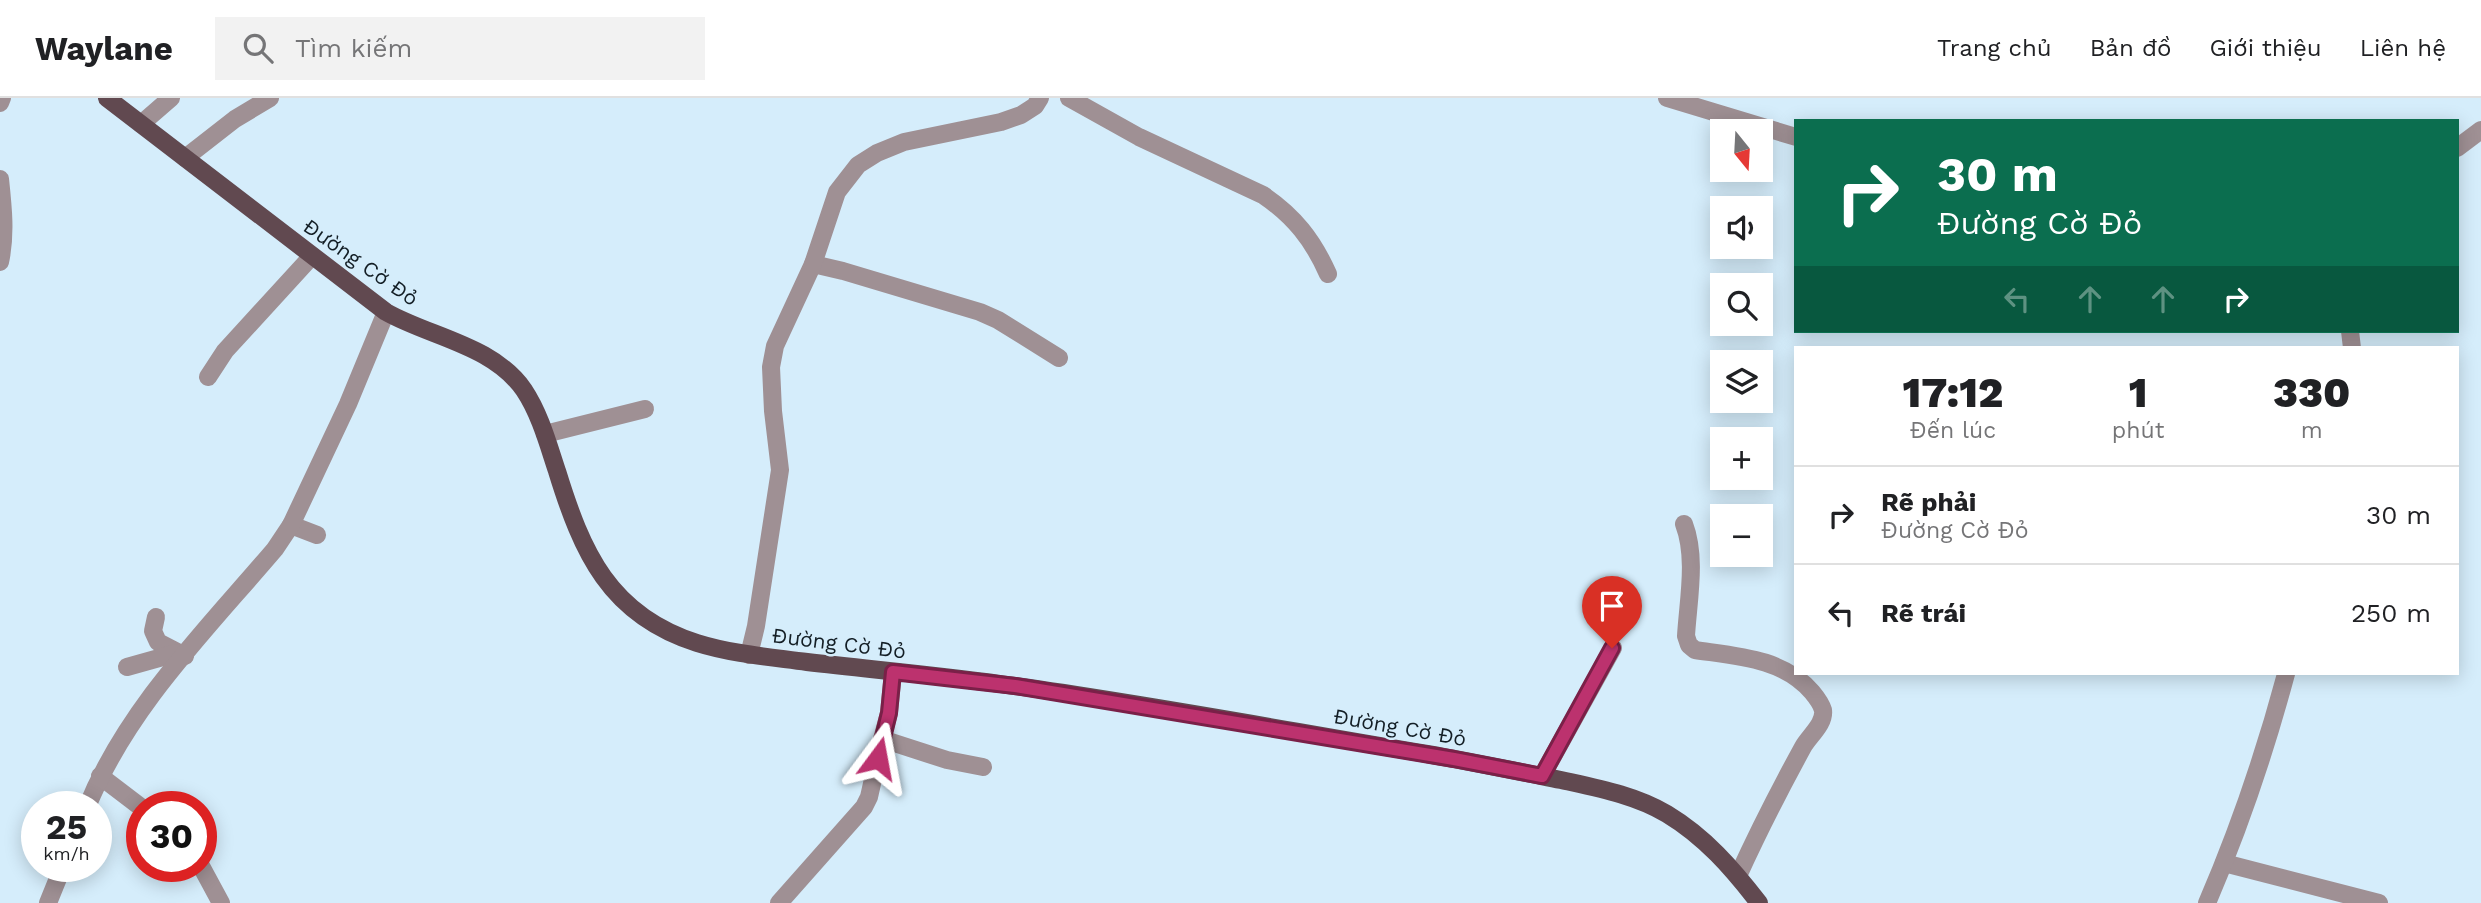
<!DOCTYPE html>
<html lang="vi">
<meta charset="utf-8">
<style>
body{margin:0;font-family:"Work Sans",sans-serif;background:#f2f2f2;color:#202124;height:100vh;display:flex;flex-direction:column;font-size:26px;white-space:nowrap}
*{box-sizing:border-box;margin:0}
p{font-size:23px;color:#757577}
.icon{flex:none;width:38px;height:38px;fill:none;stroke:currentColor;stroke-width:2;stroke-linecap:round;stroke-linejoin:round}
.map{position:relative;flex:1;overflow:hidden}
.panel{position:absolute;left:1794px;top:248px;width:665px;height:329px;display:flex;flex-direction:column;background:#fff;border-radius:0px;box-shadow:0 4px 18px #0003}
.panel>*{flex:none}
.banner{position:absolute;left:1794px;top:21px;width:665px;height:214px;border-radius:0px;box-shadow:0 4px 18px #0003;background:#0b6e4f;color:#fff;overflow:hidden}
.needle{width:46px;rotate:162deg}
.controls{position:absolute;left:1710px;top:21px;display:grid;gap:14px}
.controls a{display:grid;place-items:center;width:63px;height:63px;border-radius:0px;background:#fff;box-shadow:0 4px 18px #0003;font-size:35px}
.speed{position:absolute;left:21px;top:693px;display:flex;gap:14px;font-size:35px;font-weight:700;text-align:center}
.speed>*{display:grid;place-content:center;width:91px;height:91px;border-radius:50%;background:#fff;box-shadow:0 4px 18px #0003;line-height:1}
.speed small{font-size:18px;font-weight:400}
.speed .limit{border:10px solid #d22;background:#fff;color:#111}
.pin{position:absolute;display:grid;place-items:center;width:60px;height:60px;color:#fff;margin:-72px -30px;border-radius:50% 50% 50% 0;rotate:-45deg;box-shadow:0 0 7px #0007}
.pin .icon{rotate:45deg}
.me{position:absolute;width:77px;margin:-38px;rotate:13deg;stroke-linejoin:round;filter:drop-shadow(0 0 5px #0008)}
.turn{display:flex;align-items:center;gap:24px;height:147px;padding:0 28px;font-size:32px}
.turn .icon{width:91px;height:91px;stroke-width:2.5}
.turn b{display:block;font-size:49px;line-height:60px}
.lanes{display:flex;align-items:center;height:66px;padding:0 28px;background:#0003;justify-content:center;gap:35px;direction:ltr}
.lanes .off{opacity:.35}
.eta{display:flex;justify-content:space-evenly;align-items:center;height:119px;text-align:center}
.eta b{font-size:42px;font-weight:800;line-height:49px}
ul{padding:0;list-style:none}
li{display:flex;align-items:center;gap:21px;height:98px;padding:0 28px;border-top:2px solid #e0e0e0}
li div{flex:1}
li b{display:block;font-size:26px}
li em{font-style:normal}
header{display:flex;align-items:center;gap:42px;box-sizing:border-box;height:98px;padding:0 35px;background:#fff;border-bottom:2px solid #e0e0e0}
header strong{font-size:33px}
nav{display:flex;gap:38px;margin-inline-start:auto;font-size:24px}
.search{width:490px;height:63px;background:#f2f2f2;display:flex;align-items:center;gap:18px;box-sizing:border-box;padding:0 24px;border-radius:0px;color:#757577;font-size:26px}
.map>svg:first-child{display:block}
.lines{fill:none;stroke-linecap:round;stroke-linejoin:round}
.minor{stroke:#9f9094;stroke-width:18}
.major{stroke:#614950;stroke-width:18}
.route-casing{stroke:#7a2048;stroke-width:18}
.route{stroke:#bc326e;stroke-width:12}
.labels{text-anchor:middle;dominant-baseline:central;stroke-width:5;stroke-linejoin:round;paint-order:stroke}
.street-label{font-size:21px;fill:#131e25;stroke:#d5edfb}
</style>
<header>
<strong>Waylane</strong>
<div class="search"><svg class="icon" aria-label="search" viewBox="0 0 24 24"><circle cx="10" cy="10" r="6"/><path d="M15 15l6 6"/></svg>Tìm kiếm</div>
<nav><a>Trang chủ</a><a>Bản đồ</a><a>Giới thiệu</a><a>Liên hệ</a></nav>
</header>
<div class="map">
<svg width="2481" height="805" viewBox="0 0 2481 805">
<rect width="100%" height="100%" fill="#d5edfb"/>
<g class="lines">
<g class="minor">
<path d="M 1069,0 L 1139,39 L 1263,97 C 1294,118 1313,142 1328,176"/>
<path d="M 1667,0 L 1796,39"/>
<path d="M 0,5 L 2,0"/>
<path d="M 141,26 L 171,0"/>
<path d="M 2457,50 L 2481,32"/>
<path d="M 185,60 L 235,21 L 270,0"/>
<path d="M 0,81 C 3,109 6,137 0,164"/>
<path d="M 813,166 L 843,173 L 980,214 L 998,222 L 1059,260"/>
<path d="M 2350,233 L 2352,250"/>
<path d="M 208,279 L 225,253 L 312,158"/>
<path d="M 545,336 L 645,311"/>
<path d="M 1684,426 C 1697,460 1688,503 1686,538 L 1689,547 L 1695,552 C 1736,558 1783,560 1812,594 C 1817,600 1821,605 1823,612 C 1825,626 1809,638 1803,649 C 1780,691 1758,734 1738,778"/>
<path d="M 291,427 L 317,437"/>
<path d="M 156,519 L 153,533 L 158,544 L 185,558"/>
<path d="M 749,557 L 756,528 L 780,372 L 773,313 L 771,269 L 775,248 L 813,166 L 837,94 L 858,67 L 877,55 L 904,44 L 1001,24 L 1021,17 L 1035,8 L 1040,0"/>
<path d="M 127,569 L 177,555"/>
<path d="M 893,574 L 889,615 L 882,641 L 947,662 L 983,669"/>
<path d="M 100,678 L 142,710"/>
<path d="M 1542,678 L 1613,550"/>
<path d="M 87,709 C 127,610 207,531 275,451 L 291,427 L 348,306 L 386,214"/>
<path d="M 2224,765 L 2379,805"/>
<path d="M 201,768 L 221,805"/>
<path d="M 48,805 L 63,768"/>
<path d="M 779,805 L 864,709 L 869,699 L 882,641"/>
<path d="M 2207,805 C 2239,731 2265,654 2286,576"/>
</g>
<path class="major" d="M 107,0 L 386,214 C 430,239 493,247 524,292 C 540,316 548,346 557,373 C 582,454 609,517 697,545 C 732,556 770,559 807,564 C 876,572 946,578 1015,588 C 1152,607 1289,633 1427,656 C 1472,664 1516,673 1561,682 C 1597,690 1635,697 1667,716 C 1705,739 1732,770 1759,805"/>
</g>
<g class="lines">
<defs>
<path id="route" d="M 878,660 L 889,615 L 893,574 L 1015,588 L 1454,661 L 1542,678 L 1612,550"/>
</defs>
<use href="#route" class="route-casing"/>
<use href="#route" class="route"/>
</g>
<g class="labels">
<g class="street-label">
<text transform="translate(361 164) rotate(35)">Đường Cờ Đỏ</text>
<text transform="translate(839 545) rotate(7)">Đường Cờ Đỏ</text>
<text transform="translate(1400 629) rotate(10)">Đường Cờ Đỏ</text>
</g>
</g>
</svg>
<div class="controls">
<a><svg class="needle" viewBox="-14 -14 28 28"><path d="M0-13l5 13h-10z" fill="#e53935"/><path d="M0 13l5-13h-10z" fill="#757577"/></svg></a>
<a><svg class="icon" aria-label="sound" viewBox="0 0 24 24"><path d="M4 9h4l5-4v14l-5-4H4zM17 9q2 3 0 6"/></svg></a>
<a><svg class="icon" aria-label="search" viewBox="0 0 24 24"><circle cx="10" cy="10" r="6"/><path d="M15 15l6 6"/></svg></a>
<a><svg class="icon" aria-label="layers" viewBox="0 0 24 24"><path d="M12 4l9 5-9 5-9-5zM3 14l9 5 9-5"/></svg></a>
<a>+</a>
<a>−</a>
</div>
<div class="speed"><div>25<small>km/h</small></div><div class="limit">30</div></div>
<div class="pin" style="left:1612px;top:550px;background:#d93025"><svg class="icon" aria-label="arrive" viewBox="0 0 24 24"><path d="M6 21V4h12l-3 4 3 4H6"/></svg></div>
<svg class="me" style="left:878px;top:660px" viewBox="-20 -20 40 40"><path d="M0-17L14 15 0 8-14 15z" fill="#bc326e" stroke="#fff" stroke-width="4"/></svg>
<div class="banner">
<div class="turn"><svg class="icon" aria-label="right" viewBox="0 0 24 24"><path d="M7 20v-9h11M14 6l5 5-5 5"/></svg><div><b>30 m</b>Đường Cờ Đỏ</div></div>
<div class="lanes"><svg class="icon off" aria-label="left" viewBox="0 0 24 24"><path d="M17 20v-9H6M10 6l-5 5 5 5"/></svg><svg class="icon off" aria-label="ahead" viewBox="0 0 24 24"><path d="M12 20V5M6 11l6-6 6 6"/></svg><svg class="icon off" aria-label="ahead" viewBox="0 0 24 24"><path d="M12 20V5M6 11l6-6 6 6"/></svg><svg class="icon" aria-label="right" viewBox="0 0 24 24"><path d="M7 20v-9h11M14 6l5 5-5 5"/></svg></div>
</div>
<section class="panel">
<div class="eta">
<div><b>17:12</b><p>Đến lúc</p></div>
<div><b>1</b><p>phút</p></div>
<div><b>330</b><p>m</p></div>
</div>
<ul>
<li><svg class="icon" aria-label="right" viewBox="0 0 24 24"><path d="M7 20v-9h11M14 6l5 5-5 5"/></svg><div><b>Rẽ phải</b><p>Đường Cờ Đỏ</p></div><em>30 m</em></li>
<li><svg class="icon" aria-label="left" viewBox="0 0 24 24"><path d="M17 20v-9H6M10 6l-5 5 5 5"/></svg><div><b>Rẽ trái</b></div><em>250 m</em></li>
</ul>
</section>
</div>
